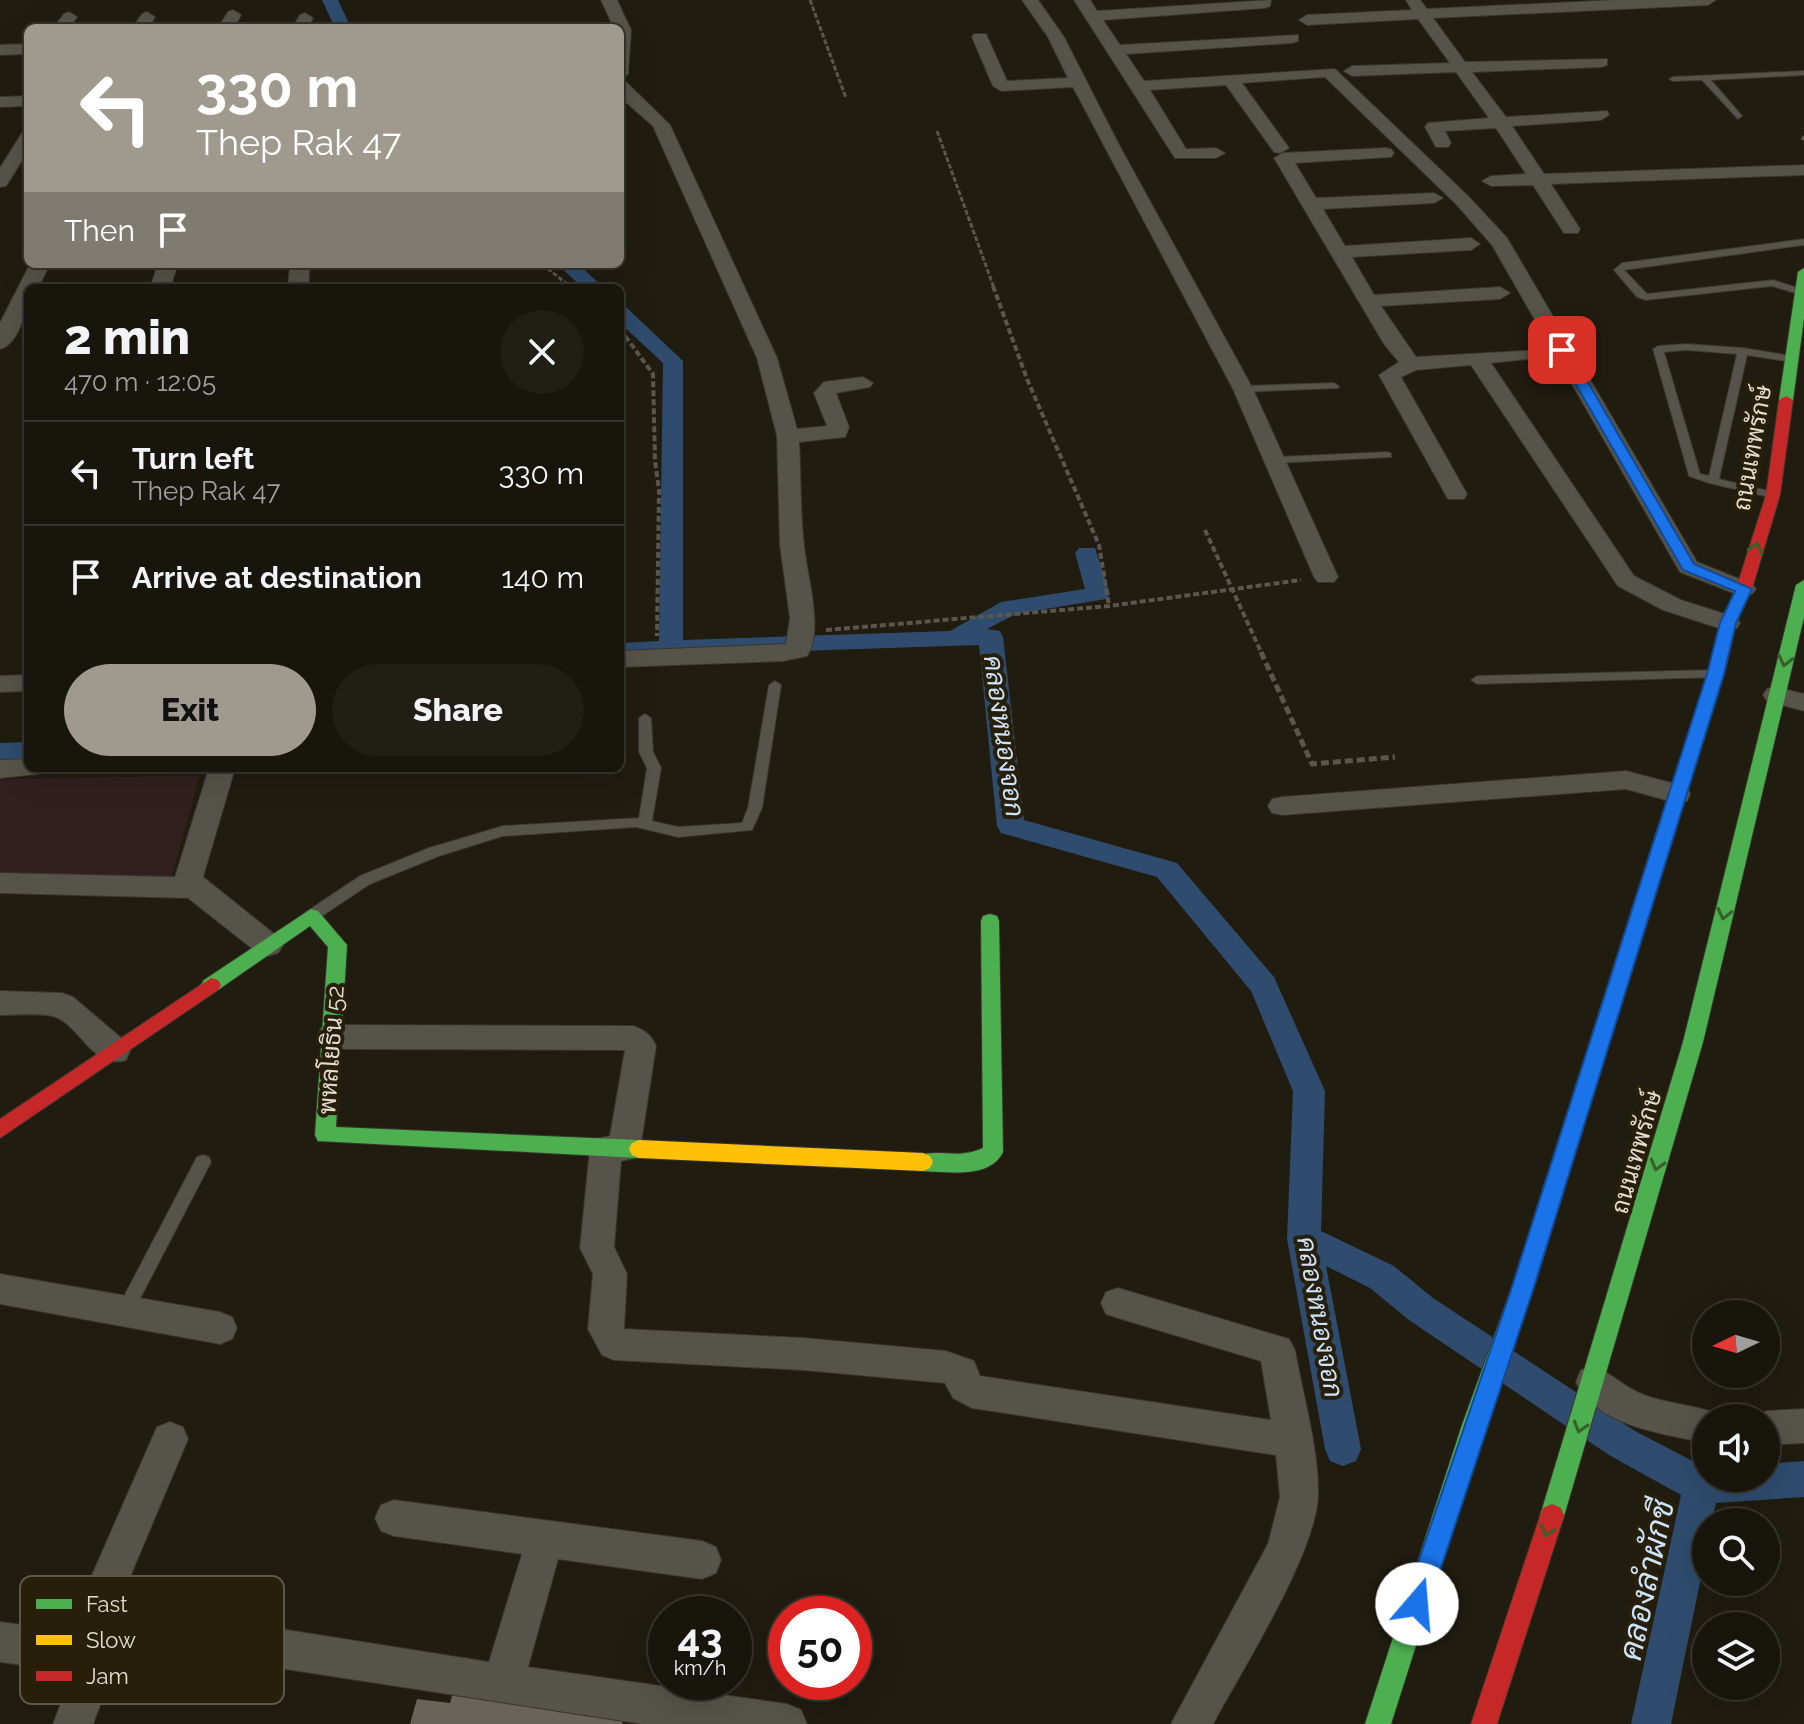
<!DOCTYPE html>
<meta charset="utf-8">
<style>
body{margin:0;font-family:Raleway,Sarabun,sans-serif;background:#211e15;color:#f1f3f6;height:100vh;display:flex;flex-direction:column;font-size:30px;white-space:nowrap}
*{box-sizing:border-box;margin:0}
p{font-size:26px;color:#9f9f9d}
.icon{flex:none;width:44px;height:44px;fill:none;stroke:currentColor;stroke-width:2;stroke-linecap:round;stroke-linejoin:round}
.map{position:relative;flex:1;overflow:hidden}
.sheet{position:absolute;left:24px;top:284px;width:600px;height:488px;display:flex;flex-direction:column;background:#18150c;border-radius:12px;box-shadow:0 8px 32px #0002,0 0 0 2px #36342d}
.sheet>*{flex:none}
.guide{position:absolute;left:24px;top:24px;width:600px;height:244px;border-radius:12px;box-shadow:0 8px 32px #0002,0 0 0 2px #36342d;background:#9f9a8d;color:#fff;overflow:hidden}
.needle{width:52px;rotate:265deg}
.fabs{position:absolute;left:1692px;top:1300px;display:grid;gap:16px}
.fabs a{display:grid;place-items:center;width:88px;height:88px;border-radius:50%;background:#18150c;box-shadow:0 8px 32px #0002,0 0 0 2px #36342d;font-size:40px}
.speed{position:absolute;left:648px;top:1596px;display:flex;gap:16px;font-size:40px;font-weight:700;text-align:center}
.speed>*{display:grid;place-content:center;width:104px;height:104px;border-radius:50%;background:#18150c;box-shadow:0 8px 32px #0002,0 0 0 2px #36342d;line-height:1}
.speed small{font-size:20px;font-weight:400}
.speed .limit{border:12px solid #d22;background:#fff;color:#111}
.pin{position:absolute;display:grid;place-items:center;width:68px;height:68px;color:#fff;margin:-34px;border-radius:16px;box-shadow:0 4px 12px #0006}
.me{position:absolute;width:88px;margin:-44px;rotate:18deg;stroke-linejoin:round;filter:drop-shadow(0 0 6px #0008)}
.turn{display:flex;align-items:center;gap:28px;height:168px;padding:0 40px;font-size:36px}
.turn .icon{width:104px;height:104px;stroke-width:2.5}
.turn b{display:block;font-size:56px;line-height:68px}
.then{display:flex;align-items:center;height:76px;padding:0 40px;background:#0003;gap:16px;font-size:30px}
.round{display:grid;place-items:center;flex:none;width:84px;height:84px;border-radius:42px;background:#211e15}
.head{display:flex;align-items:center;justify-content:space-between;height:136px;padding:0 40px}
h1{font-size:48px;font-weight:800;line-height:60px}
.button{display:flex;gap:16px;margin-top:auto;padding:16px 40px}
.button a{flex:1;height:92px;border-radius:48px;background:#9f9a8d;color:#111;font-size:32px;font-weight:800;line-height:92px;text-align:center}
.button a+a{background:#211e15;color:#f1f3f6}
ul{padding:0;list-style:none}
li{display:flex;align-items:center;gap:24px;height:104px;padding:0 40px;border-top:2px solid #36342d}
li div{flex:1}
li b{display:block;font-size:30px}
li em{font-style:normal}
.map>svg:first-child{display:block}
.industrial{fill:#31201e}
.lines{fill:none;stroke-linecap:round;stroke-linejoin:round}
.canal{fill:#2f4c6e;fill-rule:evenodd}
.building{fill:#69635a}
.lane-casing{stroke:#39362e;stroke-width:2}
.street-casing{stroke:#39362e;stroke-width:2}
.fast-casing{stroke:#39362e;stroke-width:2}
.slow-casing{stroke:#39362e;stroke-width:2}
.jam-casing{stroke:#39362e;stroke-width:2}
.path-far2{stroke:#59564e;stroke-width:3;stroke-dasharray:5 2;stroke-linecap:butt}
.path-far1{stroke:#59564e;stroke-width:4;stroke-dasharray:6 3;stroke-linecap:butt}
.path{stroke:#59564e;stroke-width:5;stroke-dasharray:8 4;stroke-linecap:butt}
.lane{fill:#56534a;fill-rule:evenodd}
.street{fill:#56534a;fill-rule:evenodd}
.fast{fill:#4caf50;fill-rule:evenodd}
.slow{fill:#ffc107;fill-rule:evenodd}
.jam{fill:#c62828;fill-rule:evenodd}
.oneway{stroke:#386029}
.route{fill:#1a73e8;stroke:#114b97;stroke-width:2}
.labels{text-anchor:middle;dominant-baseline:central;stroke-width:8;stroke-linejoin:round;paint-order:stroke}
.street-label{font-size:24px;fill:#e3ded1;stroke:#271f09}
.water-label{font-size:26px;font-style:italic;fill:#cde2fb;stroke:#271f09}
.near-water-label{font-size:32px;font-style:italic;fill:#cde2fb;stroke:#271f09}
.key{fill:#271f09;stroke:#5f5845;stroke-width:2}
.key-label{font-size:22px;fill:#e3ded1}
</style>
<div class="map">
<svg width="1804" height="1724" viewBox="0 0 1804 1724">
<rect width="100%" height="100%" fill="#201c10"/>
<path class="industrial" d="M 200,775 L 170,883 L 0,877 L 0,779 Z"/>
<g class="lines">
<g class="canal">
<path d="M 322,0 L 338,0 L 351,28 L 335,28 Z"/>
<path d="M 557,264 L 578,264 L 604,288 L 583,288 Z"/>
<path d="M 620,306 L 627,308 L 683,361 L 683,640 L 950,631 L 1001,602 L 1085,589 L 1075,553 L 1079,548 L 1095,548 L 1110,594 L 1106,599 L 1016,614 L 987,629 L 1000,631 L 1003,637 L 1024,820 L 1177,863 L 1274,977 L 1325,1091 L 1321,1231 L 1394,1266 L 1433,1298 L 1635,1431 L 1706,1468 L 1706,1478 L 1766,1478 L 1766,1464 L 1804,1461 L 1804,1497 L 1716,1503 L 1712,1522 L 1706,1522 L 1706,1553 L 1671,1724 L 1631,1724 L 1681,1495 L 1609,1455 L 1409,1320 L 1370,1288 L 1326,1266 L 1361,1449 L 1356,1461 L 1343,1466 L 1330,1461 L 1325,1449 L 1287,1239 L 1293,1091 L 1251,991 L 1157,877 L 1001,833 L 997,826 L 979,645 L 620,657 L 620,643 L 659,641 L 663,363 L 620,323 Z"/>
<path d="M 28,742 L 28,760 L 0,761 L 0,743 Z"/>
</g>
</g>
<path class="building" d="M 453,1692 L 624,1716 L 622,1724 L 410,1724 L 417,1699 L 450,1703 Z"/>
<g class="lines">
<defs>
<g id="lane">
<path d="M 1804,71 L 1804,75 L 1711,80 L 1742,116 L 1738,119 L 1702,80 L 1673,81 L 1669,79 L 1673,77 Z"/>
<path d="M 1804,239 L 1804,245 L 1624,270 L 1647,294 L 1773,280 L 1804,290 L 1804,294 L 1801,295 L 1772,286 L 1646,300 L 1637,297 L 1614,270 L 1622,263 Z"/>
<path d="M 1686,344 L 1743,348 L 1792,356 L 1797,359 L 1792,362 L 1747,355 L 1719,479 L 1777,493 L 1777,497 L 1773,498 L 1709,483 L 1689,476 L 1653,349 L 1658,346 ZM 1686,350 L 1737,354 L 1709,476 L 1700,474 L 1664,352 Z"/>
<path d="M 1334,383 L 1339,386 L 1338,388 L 1243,392 L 1238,389 L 1243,386 Z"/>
<path d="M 1387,452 L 1391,453 L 1391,457 L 1277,463 L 1271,460 L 1277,457 Z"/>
<path d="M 1715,670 L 1719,671 L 1721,674 L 1719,677 L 1477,684 L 1471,680 L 1477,676 Z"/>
<path d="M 775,681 L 781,685 L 762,808 L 752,830 L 678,837 L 636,827 L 503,836 L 439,856 L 370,884 L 316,920 L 306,920 L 304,916 L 306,912 L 360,876 L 429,848 L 503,826 L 639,818 L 647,768 L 639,752 L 639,718 L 645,714 L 651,718 L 653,752 L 661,768 L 652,821 L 678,827 L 742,823 L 748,808 L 769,685 Z"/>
<path d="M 203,1155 L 209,1157 L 211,1162 L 131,1316 L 125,1319 L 119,1316 L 116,1311 L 119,1306 L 197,1157 Z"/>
</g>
<g id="street">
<path d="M 601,0 L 617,0 L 631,30 L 628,74 L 622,78 L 670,125 L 777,358 L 797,429 L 827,426 L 814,393 L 824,382 L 863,377 L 873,383 L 870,387 L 836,393 L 849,427 L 845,437 L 799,442 C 801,476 800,512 804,546 C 807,576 824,630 807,656 L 783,661 L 620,667 L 620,651 L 786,644 L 790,618 L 780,545 L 777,436 L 757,358 L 653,126 L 620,97 L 620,28 L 614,28 Z"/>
<path d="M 1022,0 L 1038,0 L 1064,37 L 1118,143 L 1253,389 L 1338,577 L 1334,582 L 1318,582 L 1314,577 L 1233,389 L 1073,87 L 1001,91 L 993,86 L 972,37 L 974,34 L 986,34 L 1007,81 L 1068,78 L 1048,37 Z"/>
<path d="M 1074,0 L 1090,0 L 1097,11 L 1271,0 L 1270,6 L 1265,8 L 1103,20 L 1120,45 L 1298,35 L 1298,41 L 1292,43 L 1126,54 L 1144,81 L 1335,69 L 1469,197 L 1507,238 L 1697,562 L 1752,584 L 1756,589 L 1752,594 L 1736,594 L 1680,572 L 1492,245 L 1457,205 L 1325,77 L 1242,83 L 1289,148 L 1280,153 L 1274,152 L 1226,85 L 1150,90 L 1186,149 L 1216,148 L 1225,153 L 1216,158 L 1175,158 Z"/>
<path d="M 1406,0 L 1420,0 L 1427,9 L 1616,0 L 1716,0 L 1708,5 L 1433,18 L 1465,62 L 1607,59 L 1607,65 L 1601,67 L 1472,72 L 1506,117 L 1607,111 L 1609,115 L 1601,120 L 1512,126 L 1544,174 L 1804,165 L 1804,175 L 1551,184 L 1580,229 L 1578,233 L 1564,233 L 1533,185 L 1491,186 L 1482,181 L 1491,176 L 1526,174 L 1496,128 L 1445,131 L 1451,143 L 1448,147 L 1436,147 L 1425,127 L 1428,123 L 1489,118 L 1456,72 L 1352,76 L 1344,71 L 1352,66 L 1450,63 L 1418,19 L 1307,25 L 1299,20 L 1307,15 L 1412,10 Z"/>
<path d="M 233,10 L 241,15 L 234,28 L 218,28 L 228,12 Z"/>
<path d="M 69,12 L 77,17 L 69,28 L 53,28 L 64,14 Z"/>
<path d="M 147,12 L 155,17 L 148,28 L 132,28 L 142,14 Z"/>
<path d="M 305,13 L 313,18 L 308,28 L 292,28 L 300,15 Z"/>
<path d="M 28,44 L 28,54 L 0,55 L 0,45 Z"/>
<path d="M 28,96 L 28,106 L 0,107 L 0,97 Z"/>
<path d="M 28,132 L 28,151 L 6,186 L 0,187 L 0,168 L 22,133 Z"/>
<path d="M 1385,148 L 1391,149 L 1394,153 L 1391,157 L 1295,163 L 1316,198 L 1434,193 L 1443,198 L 1434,203 L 1323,209 L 1345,246 L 1471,238 L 1480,244 L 1471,250 L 1352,257 L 1374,295 L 1500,287 L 1510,293 L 1500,299 L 1381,306 L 1416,357 L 1539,350 L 1542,354 L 1539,358 L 1491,363 L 1634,576 L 1681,600 L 1737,618 L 1740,623 L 1737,628 L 1728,631 L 1663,610 L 1618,586 L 1471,365 L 1416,370 L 1401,377 L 1467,494 L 1464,499 L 1448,499 L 1379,375 L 1399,362 L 1384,344 L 1274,158 L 1283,153 Z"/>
<path d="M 30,264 L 50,264 L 38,288 L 28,288 C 28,306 20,344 0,349 L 0,323 Z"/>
<path d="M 158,264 L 178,264 L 170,288 L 150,288 Z"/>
<path d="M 290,264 L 310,264 L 308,288 L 288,288 Z"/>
<path d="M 28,675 L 28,691 L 0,692 L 0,676 Z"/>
<path d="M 1776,687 L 1804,694 L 1804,711 L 1767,701 L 1763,695 L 1767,689 Z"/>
<path d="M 28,759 L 28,768 L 41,768 L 37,774 L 0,778 L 0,760 Z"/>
<path d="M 209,768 L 235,768 L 203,877 L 278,937 L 283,945 L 278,953 L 268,956 L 258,953 L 188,898 L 0,893 L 0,873 L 175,877 Z"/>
<path d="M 1626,771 L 1687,787 L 1690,794 L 1687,801 L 1677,803 L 1626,789 L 1282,815 L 1272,813 L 1268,806 L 1272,799 L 1282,797 Z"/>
<path d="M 0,991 L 62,993 L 73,997 L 126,1042 L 130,1051 L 126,1060 C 92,1071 79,1022 52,1016 C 36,1013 16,1015 0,1015 Z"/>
<path d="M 332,1025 L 633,1026 C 645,1030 651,1035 656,1046 L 640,1149 L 635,1158 L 621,1161 L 614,1247 L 627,1274 L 624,1329 L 803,1338 L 946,1351 L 974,1361 L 980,1376 L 1271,1420 L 1261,1361 L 1118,1318 L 1106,1314 L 1101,1303 L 1106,1292 L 1118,1288 L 1289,1339 L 1295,1350 C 1303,1397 1319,1448 1318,1496 C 1316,1553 1242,1670 1213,1724 L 1171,1724 L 1268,1544 L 1280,1497 L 1276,1455 L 972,1408 L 953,1398 L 945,1383 L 803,1370 L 614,1360 L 602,1355 L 588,1329 L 593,1274 L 580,1248 L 590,1148 L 595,1139 L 610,1136 L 625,1050 L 332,1049 L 321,1046 L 317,1037 L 321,1028 Z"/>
<path d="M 0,1274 L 220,1312 L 232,1317 L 237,1328 L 232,1339 L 220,1344 L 0,1304 Z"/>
<path d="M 1594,1366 C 1612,1373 1626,1389 1644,1395 C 1668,1404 1695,1405 1719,1414 L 1721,1418 L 1706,1418 L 1706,1443 C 1664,1434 1596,1426 1576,1382 L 1581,1370 Z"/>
<path d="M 1804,1409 L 1804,1443 L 1766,1445 L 1766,1418 L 1752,1418 L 1766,1411 Z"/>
<path d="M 170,1422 L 183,1427 L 188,1439 L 114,1615 L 149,1608 L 489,1662 L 522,1554 L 394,1536 L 381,1531 L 375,1518 L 381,1505 L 394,1500 L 702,1541 L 716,1547 L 721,1560 L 716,1573 L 702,1579 L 558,1559 L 528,1667 L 787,1704 L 801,1710 L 807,1724 L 643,1724 L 149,1648 L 120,1653 L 93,1724 L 53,1724 L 77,1662 L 46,1668 L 0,1662 L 0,1622 L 46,1628 L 71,1623 L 157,1427 Z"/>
</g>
<g id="fast">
<path d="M 1804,268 L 1804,318 L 1793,400 L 1786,404 L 1779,400 L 1798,272 Z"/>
<path d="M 1804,580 L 1804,617 L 1703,1042 L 1564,1516 L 1561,1524 L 1552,1528 L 1543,1524 L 1540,1516 L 1683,1042 L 1796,585 Z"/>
<path d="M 1677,790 L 1686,796 L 1533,1290 L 1486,1425 L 1391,1724 L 1365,1724 L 1462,1425 L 1511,1290 L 1668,796 Z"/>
<path d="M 311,909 L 318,911 L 347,945 L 336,1127 L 639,1140 L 646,1143 L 649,1149 L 646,1155 L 639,1158 L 318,1141 L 315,1135 L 328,947 L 310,926 L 218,990 L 204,990 L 201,985 L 204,980 Z"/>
<path d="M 990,914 L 997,916 L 999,921 L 1003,1152 C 990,1179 948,1172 923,1171 L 916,1168 L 913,1162 L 916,1156 C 939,1148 958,1160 983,1148 L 981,921 L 983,916 Z"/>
</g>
<path id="slow" d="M 639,1140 L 923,1153 L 930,1156 L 933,1162 L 930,1168 L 923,1171 L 639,1158 L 632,1155 L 629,1149 L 632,1143 Z"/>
<g id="jam">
<path d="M 1786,396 L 1793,400 L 1780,495 L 1752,589 L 1736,623 L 1724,674 L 1686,796 L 1677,802 L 1668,796 L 1708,674 L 1720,623 L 1736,589 L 1766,495 L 1779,400 Z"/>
<path d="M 211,978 L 218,980 L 221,985 L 218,990 L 0,1138 L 0,1119 Z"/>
<path d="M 1552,1504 L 1561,1508 L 1564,1516 L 1497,1724 L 1471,1724 L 1540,1516 L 1543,1508 Z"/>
</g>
</defs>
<use href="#lane" class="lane-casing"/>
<use href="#street" class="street-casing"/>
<use href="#fast" class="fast-casing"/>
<use href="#slow" class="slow-casing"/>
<use href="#jam" class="jam-casing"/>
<g class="path-far2">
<path d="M 810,0 L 846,98"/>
<path d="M 937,131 L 994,288"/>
<path d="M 1802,140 L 1804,136"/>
<path d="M 542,264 L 572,288"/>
</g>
<g class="path-far1">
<path d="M 569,286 L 572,288"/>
<path d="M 993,286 L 1027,379 L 1099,545 L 1109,606"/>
<path d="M 620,329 L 653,374 L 655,461 L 659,490 L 657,636"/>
<path d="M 1205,530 L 1262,654"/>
<path d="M 826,630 L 1109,606 L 1301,580"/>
</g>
<path class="path" d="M 1261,652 L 1312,764 L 1395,757"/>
<use href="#lane" class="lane"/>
<use href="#street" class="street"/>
<use href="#fast" class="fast"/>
<use href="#slow" class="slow"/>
<use href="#jam" class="jam"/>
</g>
<defs><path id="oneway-chevron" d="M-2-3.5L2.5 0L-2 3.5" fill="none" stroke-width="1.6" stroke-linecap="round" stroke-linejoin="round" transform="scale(2)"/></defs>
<g class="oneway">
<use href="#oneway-chevron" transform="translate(1756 548) rotate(-73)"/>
<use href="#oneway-chevron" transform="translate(1785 661) rotate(104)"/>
<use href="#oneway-chevron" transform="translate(1724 914) rotate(103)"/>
<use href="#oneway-chevron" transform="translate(1657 1165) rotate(106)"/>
<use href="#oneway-chevron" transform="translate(1580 1427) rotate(107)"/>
<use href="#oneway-chevron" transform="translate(1547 1531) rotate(108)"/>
</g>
<path class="route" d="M 1562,346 L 1569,350 L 1694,564 L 1752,589 L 1736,623 L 1724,674 L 1533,1290 L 1429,1604 L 1426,1613 L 1417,1617 L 1408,1613 L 1404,1604 L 1511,1290 L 1707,674 L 1720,623 L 1735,591 L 1683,570 L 1556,350 Z"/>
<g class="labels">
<g class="street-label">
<text transform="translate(1752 448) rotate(-80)">ถนนเทพรักษ์</text>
<text transform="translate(331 1050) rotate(-86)">พหลโยธิน 52</text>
<text transform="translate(1636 1152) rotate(-74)">ถนนเทพรักษ์</text>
</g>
<g class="water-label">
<text transform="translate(1004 736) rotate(82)">คลองหนองจอก</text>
<text transform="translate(1320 1317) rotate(80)">คลองหนองจอก</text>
</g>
<g class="near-water-label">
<text transform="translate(1646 1580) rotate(-78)">คลองลำผักชี</text>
</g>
</g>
<rect x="20" y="1576" width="264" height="128" rx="12" class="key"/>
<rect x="36" y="1599" width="36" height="10" fill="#4caf50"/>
<rect x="36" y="1635" width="36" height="10" fill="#ffc107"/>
<rect x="36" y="1671" width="36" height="10" fill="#c62828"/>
<g class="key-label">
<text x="86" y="1612">Fast</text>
<text x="86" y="1648">Slow</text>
<text x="86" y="1684">Jam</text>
</g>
</svg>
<div class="fabs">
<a><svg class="needle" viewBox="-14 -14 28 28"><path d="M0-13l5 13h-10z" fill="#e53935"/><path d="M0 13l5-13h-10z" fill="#9f9f9d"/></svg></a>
<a><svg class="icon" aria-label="sound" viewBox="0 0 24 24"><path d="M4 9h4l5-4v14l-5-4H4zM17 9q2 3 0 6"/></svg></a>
<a><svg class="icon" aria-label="search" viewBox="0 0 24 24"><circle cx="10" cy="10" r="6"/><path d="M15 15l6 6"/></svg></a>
<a><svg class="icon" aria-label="layers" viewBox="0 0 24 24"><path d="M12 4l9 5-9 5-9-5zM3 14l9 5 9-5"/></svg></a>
</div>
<div class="speed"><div>43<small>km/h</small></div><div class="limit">50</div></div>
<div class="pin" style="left:1562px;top:350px;background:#d93025"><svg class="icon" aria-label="arrive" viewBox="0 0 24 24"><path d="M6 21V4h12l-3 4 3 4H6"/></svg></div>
<svg class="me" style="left:1417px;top:1604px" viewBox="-20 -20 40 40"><circle r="19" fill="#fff"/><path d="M0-13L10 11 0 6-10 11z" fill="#1a73e8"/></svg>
<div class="guide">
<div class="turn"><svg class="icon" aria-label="left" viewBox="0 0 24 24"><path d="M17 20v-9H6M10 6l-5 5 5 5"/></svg><div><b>330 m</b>Thep Rak 47</div></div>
<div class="then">Then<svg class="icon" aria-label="arrive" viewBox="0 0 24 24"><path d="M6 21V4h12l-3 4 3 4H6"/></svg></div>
</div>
<section class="sheet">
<div class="head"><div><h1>2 min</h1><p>470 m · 12:05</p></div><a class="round"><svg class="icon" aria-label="close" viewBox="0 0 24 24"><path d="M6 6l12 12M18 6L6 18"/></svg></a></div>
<ul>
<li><svg class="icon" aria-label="left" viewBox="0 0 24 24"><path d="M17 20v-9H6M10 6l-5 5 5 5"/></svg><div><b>Turn left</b><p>Thep Rak 47</p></div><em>330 m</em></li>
<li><svg class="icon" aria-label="arrive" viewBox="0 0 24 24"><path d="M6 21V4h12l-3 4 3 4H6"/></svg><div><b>Arrive at destination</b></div><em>140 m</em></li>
</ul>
<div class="button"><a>Exit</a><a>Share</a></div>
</section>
</div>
